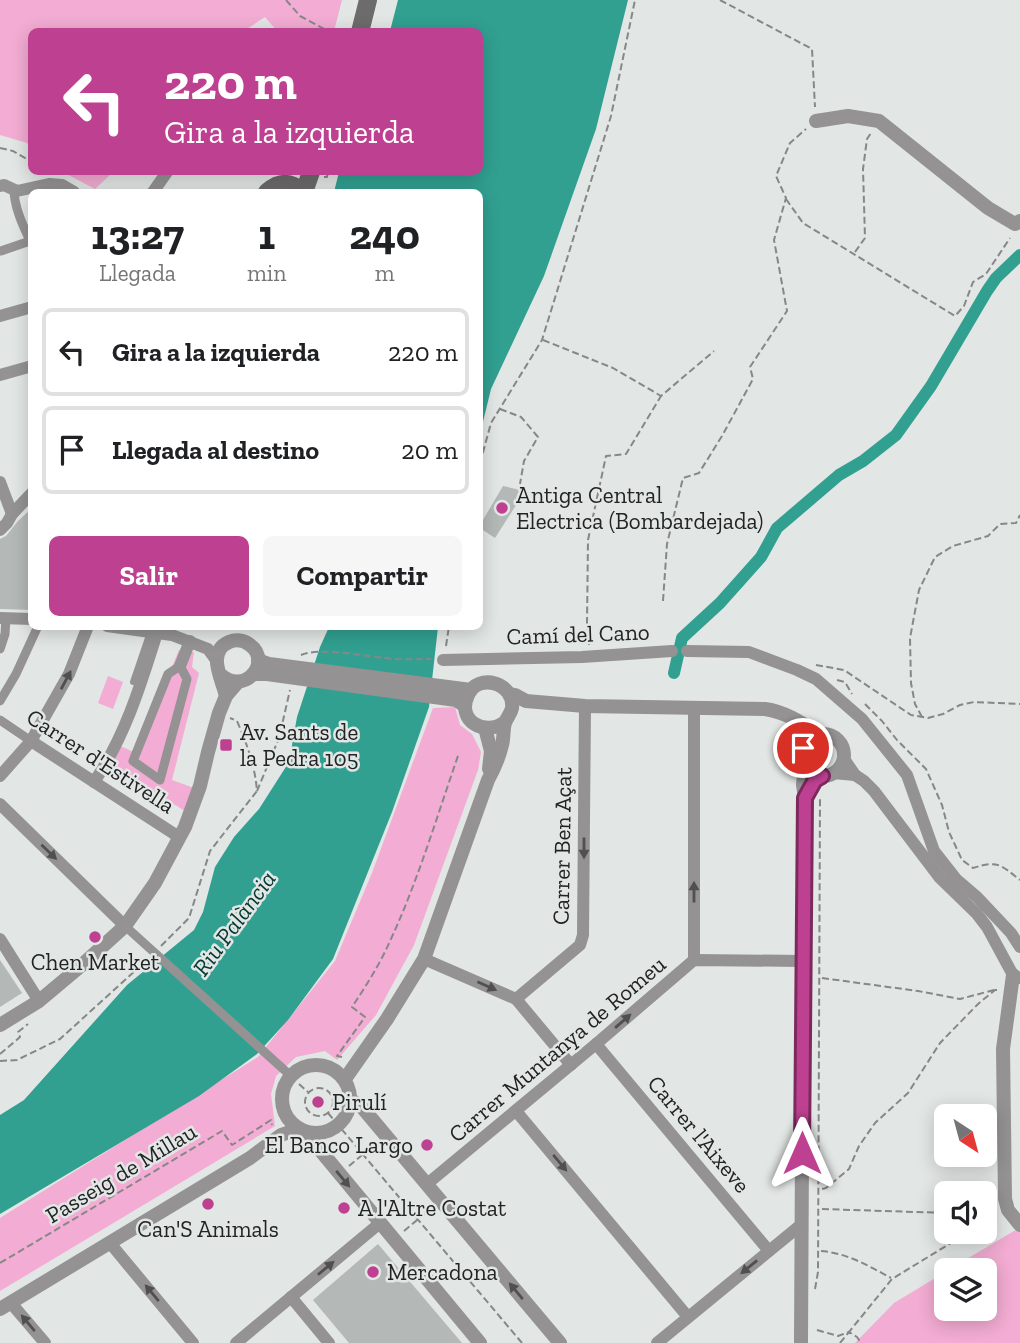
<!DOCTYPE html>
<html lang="es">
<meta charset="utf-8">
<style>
body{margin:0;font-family:"Zilla Slab",serif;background:#f6f6f6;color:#202124;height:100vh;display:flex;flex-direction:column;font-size:26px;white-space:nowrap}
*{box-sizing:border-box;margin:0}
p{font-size:23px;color:#757577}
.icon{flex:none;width:38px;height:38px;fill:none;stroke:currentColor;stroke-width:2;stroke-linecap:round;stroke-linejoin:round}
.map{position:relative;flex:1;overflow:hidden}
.side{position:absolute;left:28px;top:189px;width:455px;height:441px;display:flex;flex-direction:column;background:#fff;border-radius:10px;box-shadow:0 4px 18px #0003}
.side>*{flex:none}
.guide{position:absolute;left:28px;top:28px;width:455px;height:147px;border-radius:10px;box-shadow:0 4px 18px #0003;background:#be4191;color:#fff;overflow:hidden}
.needle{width:46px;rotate:144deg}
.buttons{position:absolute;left:934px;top:1104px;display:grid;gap:14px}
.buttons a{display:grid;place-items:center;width:63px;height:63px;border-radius:10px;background:#fff;box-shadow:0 4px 18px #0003;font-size:35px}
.pin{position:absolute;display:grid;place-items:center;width:60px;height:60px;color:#fff;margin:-30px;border:4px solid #fff;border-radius:50%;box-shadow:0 2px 7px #0007}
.me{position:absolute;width:77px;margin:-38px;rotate:0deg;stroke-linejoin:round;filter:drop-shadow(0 0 5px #0008)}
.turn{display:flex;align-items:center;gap:24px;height:147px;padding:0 21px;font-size:32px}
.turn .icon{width:91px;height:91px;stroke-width:2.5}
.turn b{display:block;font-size:49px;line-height:60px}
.eta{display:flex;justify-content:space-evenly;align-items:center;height:119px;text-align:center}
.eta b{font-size:42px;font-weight:700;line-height:49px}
.cta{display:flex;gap:14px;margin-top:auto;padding:14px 21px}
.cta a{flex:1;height:80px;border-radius:10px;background:#be4191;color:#fff;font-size:28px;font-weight:700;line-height:80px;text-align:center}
.cta a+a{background:#f6f6f6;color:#202124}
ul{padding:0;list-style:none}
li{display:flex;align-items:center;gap:21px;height:88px;margin:0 14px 10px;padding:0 7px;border:4px solid #e0e0e0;border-radius:10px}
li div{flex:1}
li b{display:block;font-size:26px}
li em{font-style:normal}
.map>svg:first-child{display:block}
.green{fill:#f3acd3}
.water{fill:#31a091}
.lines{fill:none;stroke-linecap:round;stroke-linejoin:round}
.canal{stroke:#31a091;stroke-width:12}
.building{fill:#b4b8b7}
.path{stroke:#858887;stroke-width:2;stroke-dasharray:7 3.5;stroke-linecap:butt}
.service{stroke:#949293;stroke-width:6}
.pedestrian{stroke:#949293;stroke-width:9}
.minor{stroke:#949293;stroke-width:12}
.tertiary{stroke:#949293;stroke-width:14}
.secondary{stroke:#6d6b6c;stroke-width:18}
.pedestrian-bridge{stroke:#949293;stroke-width:9}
.tertiary-bridge{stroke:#949293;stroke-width:14}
.oneway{fill:#505050}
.route-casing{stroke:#7c2a5e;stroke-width:18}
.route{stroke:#be4191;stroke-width:12}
.poi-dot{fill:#be4191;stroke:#e2e6e5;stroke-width:2.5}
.labels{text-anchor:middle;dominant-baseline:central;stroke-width:5;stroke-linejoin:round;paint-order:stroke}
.poi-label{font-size:23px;fill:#222424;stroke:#e2e6e5;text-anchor:start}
.street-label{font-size:23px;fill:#222424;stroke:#e2e6e5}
.water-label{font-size:24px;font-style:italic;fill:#043831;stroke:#e2e6e5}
</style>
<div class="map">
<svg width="1020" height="1343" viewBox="0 0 1020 1343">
<rect width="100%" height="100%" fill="#e2e6e5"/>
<g class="green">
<path d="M 0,0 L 342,0 L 334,31 L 277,31 L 265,17 L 244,31 L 32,32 L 31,150 L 27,143 L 0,135 Z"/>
<path d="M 63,172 L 113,172 L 95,189 Z"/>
<path d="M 179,650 L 194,652 L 192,667 L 199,673 L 172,780 L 194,788 L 185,811 L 110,765 L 120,746 L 136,753 Z"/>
<path d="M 108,676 L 123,682 L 113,709 L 98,703 Z"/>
<path d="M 455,707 L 460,725 L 472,734 L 481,752 L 478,770 L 414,945 L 376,1015 L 337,1060 L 325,1051 L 296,1057 L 276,1076 L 271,1094 L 275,1126 L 0,1291 L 0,1218 L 258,1057 L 335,961 L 372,873 L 433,708 Z"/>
<path d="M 1020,1230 L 1020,1343 L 855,1343 L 894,1303 L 947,1271 L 947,1309 L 985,1309 L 985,1270 L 948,1270 L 1014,1231 Z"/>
</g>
<g class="water">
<path d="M 398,0 L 628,0 L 596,129 L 544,276 L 491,389 L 480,434 L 480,192 L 334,192 L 339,172 L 480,172 L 480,32 L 390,31 Z"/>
<path d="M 329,627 L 438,627 L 429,707 L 392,812 L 333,959 L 288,1020 L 257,1054 L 199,1096 L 0,1214 L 0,1115 L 24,1100 L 127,985 L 194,930 L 203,912 L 215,867 L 234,837 L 259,809 L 289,762 L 297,717 L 320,647 Z"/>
</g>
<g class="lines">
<path class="canal" d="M 674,673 L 682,638 L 720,603 L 761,557 L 777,528 L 839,475 L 863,461 L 896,435 L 931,386 L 987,291 L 996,278 L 1020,255"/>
</g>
<g class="building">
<path d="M 503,486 L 525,491 L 495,538 L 480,528 L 480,525 Z"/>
<path d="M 32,508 L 32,610 L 0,609 L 0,539 L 6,536 L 18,521 Z"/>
<path d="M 0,960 L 22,993 L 0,1007 Z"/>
<path d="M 378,1244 L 462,1343 L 349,1343 L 313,1300 Z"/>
</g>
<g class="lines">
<g class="path">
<path d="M 286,0 L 300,16 L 330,32"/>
<path d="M 720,0 L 812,49 L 815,107"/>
<path d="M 0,148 L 13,151 L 32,162"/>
<path d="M 324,177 L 327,177 L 328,172"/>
<path d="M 786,199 L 803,223 L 955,316 L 964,306 L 973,282 L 986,274 L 1010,238"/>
<path d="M 855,252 L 865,238 L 863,169 L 867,139 L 871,133"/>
<path d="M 543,340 L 613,368 L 661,396 L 714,351"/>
<path d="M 500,409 L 521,417 L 538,437 L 524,461 L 520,484"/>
<path d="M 480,463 L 491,423 L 542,340 L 611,116 L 635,0"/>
<path d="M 663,601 L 667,544 L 683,478 L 699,473 L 722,436 L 753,379 L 750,367 L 787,311 L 774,240 L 786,198 L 776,176 L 790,143 L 806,129"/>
<path d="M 589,645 L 587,623 L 588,540 L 606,456 L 626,454 L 661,396"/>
<path d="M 446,646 L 449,626"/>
<path d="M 301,655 C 319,647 364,656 385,658 C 400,660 415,659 431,659"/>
<path d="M 816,665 L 844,670 L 911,715 L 928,718 L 943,714 L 960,705 L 974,702 L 1020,704"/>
<path d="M 837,680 L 845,682 L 852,694"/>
<path d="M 865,704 L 882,721 L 897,740 L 926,769 L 942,805 L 949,832 L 962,860 L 973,868 C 998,860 1001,865 1020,880"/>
<path d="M 922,717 L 915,704 L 911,683 L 910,638 L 919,590 L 935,557 L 953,546 L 988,536 L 1000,524 L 1016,523 L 1020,515"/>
<path d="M 794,756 L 797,737"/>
<path d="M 257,791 L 279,738 L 290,690"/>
<path d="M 161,946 L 189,918 L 210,851 L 257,791 C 255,766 247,744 237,721 L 230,718"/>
<path d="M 822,978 L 918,991 L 960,999 L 994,990"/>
<path d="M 0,1054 L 20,1037 L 18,1032 L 28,1024"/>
<path d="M 342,1057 L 337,1056 L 365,1017 L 352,1007 C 366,986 380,964 390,941 C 418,881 437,816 459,753"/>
<path d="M 0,1061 L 17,1060 L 60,1039 L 147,960"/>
<path d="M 299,1084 L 308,1092"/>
<circle cx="319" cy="1102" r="14"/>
<path d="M 328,1113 L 522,1343"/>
<path d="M 349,1166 L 374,1145"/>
<path d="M 822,1189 L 826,1188 L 849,1169 L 859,1146 L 875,1123 L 908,1093 L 940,1043 L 978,1004 L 995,990 L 999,990"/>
<path d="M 822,1209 L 947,1213"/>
<path d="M 985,1214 L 995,1213"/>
<path d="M 985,1220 L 993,1214"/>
<path d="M 404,1231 L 429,1210"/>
<path d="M 821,1251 C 847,1253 869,1266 891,1278"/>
<path d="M 0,1263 L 222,1131 L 232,1145 L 271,1120 L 272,1125"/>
<path d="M 815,1289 L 818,1272 L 820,798"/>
<path d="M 817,1330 L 838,1336 L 849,1332 L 892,1279 L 969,1232"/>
<path d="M 840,1343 L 849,1332 L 857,1337 L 861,1343"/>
</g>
<path class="service" d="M 133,682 L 150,632"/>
<g class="pedestrian">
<path d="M 14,189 C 14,208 24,228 32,245"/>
<path d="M 1,251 L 30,241"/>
<path d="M 0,649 L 5,634 L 6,618"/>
<path d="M 180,666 L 187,679 L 160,780 L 133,761 L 168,674 Z"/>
<path d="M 0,701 L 16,674 L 38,626"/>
<path d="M 0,720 L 31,741"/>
</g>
<g class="minor">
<path d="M 0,186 L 4,185 L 17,191 L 49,184 L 62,185 L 74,192"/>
<path d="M 153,192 L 167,172"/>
<path d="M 0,316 L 32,307"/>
<path d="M 0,375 L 32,366"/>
<path d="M 0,482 L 12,514"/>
<path d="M 0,530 L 7,523 L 12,514 L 32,493"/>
<path d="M 0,618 L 32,619"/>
<path d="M 107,626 L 172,635 L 208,649 L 216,660"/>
<path d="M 687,651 L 749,652 L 797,670 L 816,679 L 862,719 L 907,775 L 934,851 L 956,879 L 977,897 L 1011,933 L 1020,947"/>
<path d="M 443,660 L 582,657 L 672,651"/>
<path d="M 180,666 L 190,641"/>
<path d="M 31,741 L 179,837"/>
<path d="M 844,759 L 855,775 L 864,781 L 874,791 L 940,878 L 977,914 L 987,927 L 1013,975 L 1020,978"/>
<path d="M 833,773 L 855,775"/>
<path d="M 0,776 L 31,741 L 69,674 L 88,626"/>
<path d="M 94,782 C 125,737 141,684 157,633"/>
<path d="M 0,804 L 125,926"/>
<path d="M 0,939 L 39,1001"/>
<path d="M 424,959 L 516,999 L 571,1065"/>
<path d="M 694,960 L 694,707"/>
<path d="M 516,999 L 580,945 L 583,935 L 585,706"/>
<path d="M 596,1044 L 769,1251"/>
<path d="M 516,1111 L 688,1317"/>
<path d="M 427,1184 L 596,1044 L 694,960 L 803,961"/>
<path d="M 110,1243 L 193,1343"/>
<path d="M 291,1297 L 329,1343"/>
<path d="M 11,1303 L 45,1343"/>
<path d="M 236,1343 L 380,1223"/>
<path d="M 657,1343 L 802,1224"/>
</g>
<g class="tertiary">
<path d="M 816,121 L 848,116 L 879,121 L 988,208 L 1015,224 L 1020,221"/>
<path d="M 220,674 C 244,697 273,662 250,645 C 244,640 236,639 229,642 C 206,652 222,679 226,696"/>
<path d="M 510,694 L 515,695 L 526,701 L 585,706 L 765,709 C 786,712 802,723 819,734"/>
<path d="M 485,728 L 491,751 L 489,769"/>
<circle cx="823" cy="755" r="21"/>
<path d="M 1013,975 L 1003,1049 L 1005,1199 L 1008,1210 L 1020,1225"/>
<path d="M 0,1025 L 39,1001 L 82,965 L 125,926 L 155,883 L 185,827 L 200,786 L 208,752 L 219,713 L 226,696 L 238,682"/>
<circle cx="316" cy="1099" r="34"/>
<path d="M 345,1079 L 387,1019 L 424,959 L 488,780 C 494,769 499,758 502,745 C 504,738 503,729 505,723 C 507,717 511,714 512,708 C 515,683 478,672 468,695 C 456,721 485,737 505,722"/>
<path d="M 351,1100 L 361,1106 L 560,1343"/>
<path d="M 309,1133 L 315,1144 L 480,1343"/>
<path d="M 0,1309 L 250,1158 L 281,1135 L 298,1129"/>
<path d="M 801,1343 L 803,961 L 805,798 L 803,785 L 805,765"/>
</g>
<g class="secondary">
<path d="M 360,32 L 368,0"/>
<path d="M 267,192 C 281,180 290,182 304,192"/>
<path d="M 304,192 L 311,172"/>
</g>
<path class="pedestrian-bridge" d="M 125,926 L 291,1076"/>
<g class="tertiary-bridge">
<path d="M 258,660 L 269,664 L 471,690"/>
<path d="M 253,674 L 267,674 L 456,700 L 465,706"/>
</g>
</g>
<defs><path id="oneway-solid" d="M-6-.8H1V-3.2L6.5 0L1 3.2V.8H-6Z" transform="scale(1.75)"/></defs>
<g class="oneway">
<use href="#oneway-solid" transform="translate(66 680) rotate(-62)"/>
<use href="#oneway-solid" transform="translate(584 848) rotate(90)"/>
<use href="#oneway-solid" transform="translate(49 852) rotate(44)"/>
<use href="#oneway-solid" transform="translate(694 892) rotate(-90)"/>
<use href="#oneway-solid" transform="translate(487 986) rotate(24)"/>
<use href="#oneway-solid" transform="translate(623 1021) rotate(-41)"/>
<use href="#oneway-solid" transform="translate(560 1163) rotate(50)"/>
<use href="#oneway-solid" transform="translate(343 1179) rotate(50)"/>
<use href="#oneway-solid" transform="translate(749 1267) rotate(141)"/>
<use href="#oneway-solid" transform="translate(326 1268) rotate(-40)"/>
<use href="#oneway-solid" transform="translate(516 1291) rotate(-130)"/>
<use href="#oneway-solid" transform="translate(152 1293) rotate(-130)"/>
<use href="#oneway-solid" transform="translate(28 1323) rotate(-130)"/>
</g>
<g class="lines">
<defs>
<path id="route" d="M 802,1153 L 805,798 L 815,780 L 822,776 C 808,773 800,763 803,748"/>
</defs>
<use href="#route" class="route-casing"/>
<use href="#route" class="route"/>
</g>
<g class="poi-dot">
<circle cx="502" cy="508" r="7"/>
<rect x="219" y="738" width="14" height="14" rx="3.5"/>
<circle cx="95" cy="937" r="7"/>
<circle cx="318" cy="1102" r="7"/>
<circle cx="427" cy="1145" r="7"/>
<circle cx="208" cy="1204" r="7"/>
<circle cx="344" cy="1208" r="7"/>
<circle cx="373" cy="1272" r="7"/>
</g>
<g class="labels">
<g class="poi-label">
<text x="516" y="495">Antiga Central<tspan x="516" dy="26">Electrica (Bombardejada)</tspan></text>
<text x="240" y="732">Av. Sants de<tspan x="240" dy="26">la Pedra 105</tspan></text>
<text x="95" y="962" text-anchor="middle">Chen Market</text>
<text x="332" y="1102">Pirulí</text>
<text x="413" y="1145" text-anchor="end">El Banco Largo</text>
<text x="358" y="1208">A l'Altre Costat</text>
<text x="208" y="1229" text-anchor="middle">Can'S Animals</text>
<text x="387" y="1272">Mercadona</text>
</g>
<g class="street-label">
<text transform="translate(578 634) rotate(-2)">Camí del Cano</text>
<text transform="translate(101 761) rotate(33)">Carrer d'Estivella</text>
<text transform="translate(562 846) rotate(-89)">Carrer Ben Açat</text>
<text transform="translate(557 1049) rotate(-40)">Carrer Muntanya de Romeu</text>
<text transform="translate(699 1134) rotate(50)">Carrer l'Aixeve</text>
<text transform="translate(121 1173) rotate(-31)">Passeig de Millau</text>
</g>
<g class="water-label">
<text transform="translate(234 923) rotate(-54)">Riu Palància</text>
</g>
</g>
</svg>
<div class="buttons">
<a><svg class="needle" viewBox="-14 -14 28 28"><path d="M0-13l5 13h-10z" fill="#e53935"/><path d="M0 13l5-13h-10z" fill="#757577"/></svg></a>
<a><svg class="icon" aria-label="sound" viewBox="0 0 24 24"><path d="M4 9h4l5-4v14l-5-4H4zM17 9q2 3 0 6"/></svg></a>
<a><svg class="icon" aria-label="layers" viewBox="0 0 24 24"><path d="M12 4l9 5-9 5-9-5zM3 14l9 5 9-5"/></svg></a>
</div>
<div class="pin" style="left:803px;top:748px;background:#d93025"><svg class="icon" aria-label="arrive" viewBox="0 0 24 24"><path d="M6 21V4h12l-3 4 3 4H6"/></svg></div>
<svg class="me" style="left:802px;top:1153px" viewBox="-20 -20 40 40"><path d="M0-17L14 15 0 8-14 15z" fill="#be4191" stroke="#fff" stroke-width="4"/></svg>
<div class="guide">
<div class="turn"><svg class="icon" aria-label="left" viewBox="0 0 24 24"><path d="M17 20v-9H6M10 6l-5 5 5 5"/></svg><div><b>220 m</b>Gira a la izquierda</div></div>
</div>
<section class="side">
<div class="eta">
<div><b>13:27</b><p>Llegada</p></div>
<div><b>1</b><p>min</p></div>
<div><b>240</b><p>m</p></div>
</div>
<ul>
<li><svg class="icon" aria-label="left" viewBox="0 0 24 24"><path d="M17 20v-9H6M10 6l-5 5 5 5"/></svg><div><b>Gira a la izquierda</b></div><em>220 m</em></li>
<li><svg class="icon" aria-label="arrive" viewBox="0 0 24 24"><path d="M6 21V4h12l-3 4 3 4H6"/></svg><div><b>Llegada al destino</b></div><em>20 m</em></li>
</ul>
<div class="cta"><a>Salir</a><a>Compartir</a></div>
</section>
</div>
